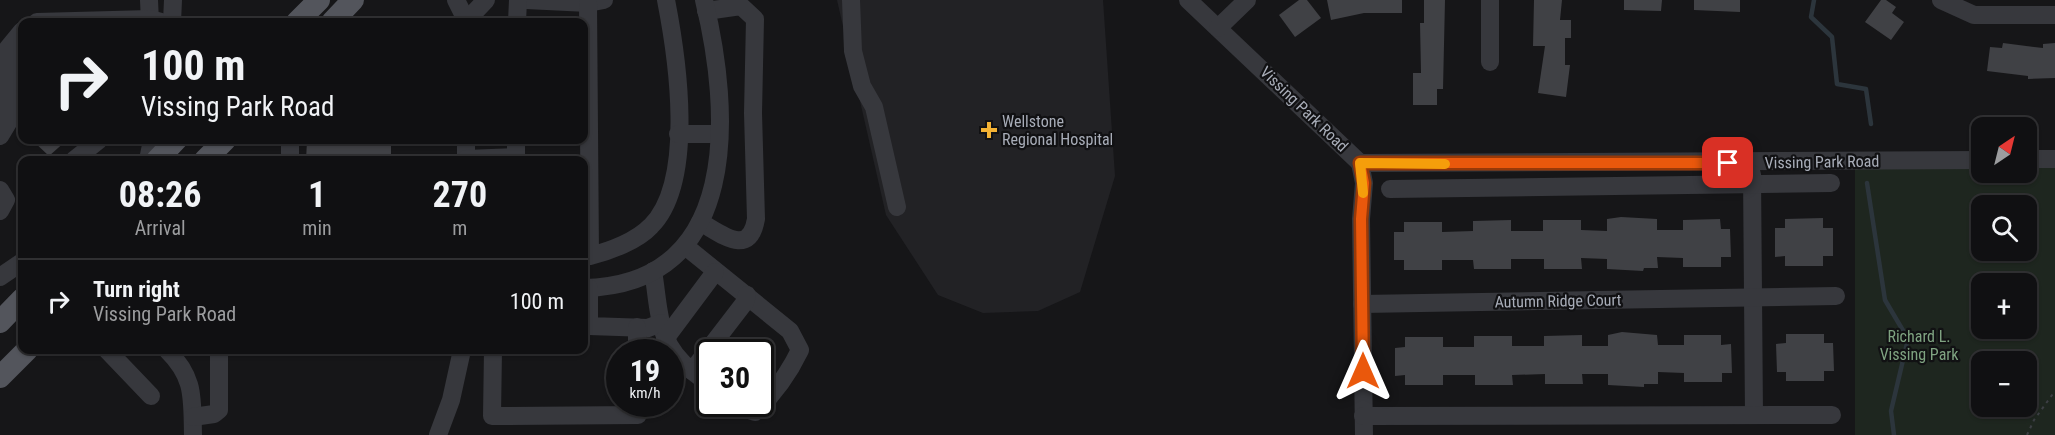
<!DOCTYPE html>
<meta charset="utf-8">
<style>
body{margin:0;font-family:"Roboto Condensed",sans-serif;background:#1e1e20;color:#f1f3f6;height:100vh;display:flex;flex-direction:column;font-size:22px;white-space:nowrap}
*{box-sizing:border-box;margin:0}
p{font-size:20px;color:#9c9d9f}
.icon{flex:none;width:33px;height:33px;fill:none;stroke:currentColor;stroke-width:2;stroke-linecap:round;stroke-linejoin:round}
.map{position:relative;flex:1;overflow:hidden}
.side{position:absolute;left:18px;top:156px;width:570px;height:198px;display:flex;flex-direction:column;background:#101012;border-radius:12px;box-shadow:0 2px 4px #0004,0 0 0 2px #303032}
.side>*{flex:none}
.guide{position:absolute;left:18px;top:18px;width:570px;height:126px;border-radius:12px;box-shadow:0 2px 4px #0004,0 0 0 2px #303032;background:#101012;color:#f1f3f6;overflow:hidden}
.needle{width:39px;rotate:35deg}
.controls{position:absolute;left:1971px;top:117px;display:grid;gap:12px}
.controls a{display:grid;place-items:center;width:66px;height:66px;border-radius:12px;background:#101012;box-shadow:0 2px 4px #0004,0 0 0 2px #303032;font-size:30px}
.speed{position:absolute;left:606px;top:339px;display:flex;gap:12px;font-size:30px;font-weight:700;text-align:center}
.speed>*{display:grid;place-content:center;width:78px;height:78px;border-radius:50%;background:#101012;box-shadow:0 2px 4px #0004,0 0 0 2px #303032;line-height:1}
.speed small{font-size:15px;font-weight:400}
.speed .limit{border:3px solid #111;border-radius:9px;background:#fff;color:#111}
.pin{position:absolute;display:grid;place-items:center;width:51px;height:51px;color:#fff;margin:-26px;border-radius:12px;box-shadow:0 3px 9px #0006}
.me{position:absolute;width:66px;margin:-33px;rotate:0deg;stroke-linejoin:round;filter:drop-shadow(0 0 4px #0008)}
.turn{display:flex;align-items:center;gap:21px;height:126px;padding:0 24px;font-size:27px}
.turn .icon{width:78px;height:78px;stroke-width:2.5}
.turn b{display:block;font-size:42px;line-height:51px}
.eta{display:flex;justify-content:space-evenly;align-items:center;height:102px;text-align:center}
.eta b{font-size:36px;font-weight:700;line-height:42px}
ul{padding:0;list-style:none}
li{display:flex;align-items:center;gap:18px;height:84px;padding:0 24px;border-top:2px solid #303032}
li div{flex:1}
li b{display:block;font-size:22px}
li em{font-style:normal}
.map>svg:first-child{display:block}
.built{fill:#222225}
.green{fill:#1e261f;fill-rule:evenodd}
.lines{fill:none;stroke-linecap:round;stroke-linejoin:round}
.stream{stroke:#2c353c;stroke-width:4.5}
.building{fill:#404145}
.path{stroke:#3d3f44;stroke-width:2;stroke-dasharray:3 4.5;stroke-linecap:butt}
.minor{stroke:#37383d;stroke-width:18}
.major{stroke:#53555c;stroke-width:22}
.route-casing{stroke:#983908;stroke-width:15}
.route{stroke:#ea580c;stroke-width:10}
.slow{stroke:#f59e0b;stroke-width:10}
.poi-dot{fill:#f2b134;stroke:#111113;stroke-width:2}
.labels{text-anchor:middle;dominant-baseline:central;stroke-width:4.5;stroke-linejoin:round;paint-order:stroke}
.street-label{font-size:16px;fill:#a8adb8;stroke:#111113}
.poi-label{font-size:16px;fill:#a8adb8;stroke:#111113;text-anchor:start}
.park-label{font-size:16px;fill:#7fa381;stroke:#111113}
</style>
<div class="map">
<svg width="2055" height="435" viewBox="0 0 2055 435">
<rect width="100%" height="100%" fill="#161618"/>
<path class="built" d="M 837,0 L 1103,0 L 1115,176 L 1080,292 L 1038,311 L 983,313 L 938,295 L 886,215 Z"/>
<path class="green" d="M 2027,159 L 2055,159 L 2055,435 L 1855,435 L 1855,162 L 1981,160 L 1982,172 L 2026,172 ZM 1982,206 L 2026,206 L 2026,250 L 1982,250 ZM 1982,284 L 2026,284 L 2026,328 L 1982,328 ZM 1982,362 L 2026,362 L 2026,406 L 1982,406 Z"/>
<g class="lines">
<g class="stream">
<path d="M 1814,0 L 1811,17 L 1832,37 L 1837,84 L 1866,89 L 1871,124"/>
<path d="M 1867,183 L 1885,300 L 1908,339 L 1891,411 L 1894,435"/>
</g>
</g>
<g class="building">
<path d="M 1299,0 L 1307,0 L 1321,18 L 1295,37 L 1279,15 Z"/>
<path d="M 1327,0 L 1402,0 L 1402,13 L 1364,13 L 1331,20 Z"/>
<path d="M 1424,0 L 1445,0 L 1443,89 L 1437,89 L 1437,105 L 1413,105 L 1413,73 L 1421,73 L 1420,23 L 1424,23 Z"/>
<path d="M 1534,0 L 1562,0 L 1560,20 L 1571,20 L 1571,38 L 1565,38 L 1565,65 L 1570,65 L 1566,97 L 1538,93 L 1545,46 L 1533,46 Z"/>
<path d="M 1624,0 L 1662,0 L 1661,11 L 1624,10 Z"/>
<path d="M 1694,0 L 1740,0 L 1740,12 L 1694,10 Z"/>
<path d="M 1881,0 L 1886,0 L 1896,7 L 1892,13 L 1904,22 L 1891,40 L 1865,22 Z"/>
<path d="M 2003,43 L 2043,48 L 2043,44 L 2055,43 L 2055,78 L 2028,79 L 2028,76 L 1987,71 L 1990,47 L 2002,48 Z"/>
<path d="M 32,140 L 67,140 L 49,156 Z"/>
<path d="M 307,141 L 391,142 L 391,160 L 306,160 Z"/>
<path d="M 1621,217 L 1657,219 L 1657,230 L 1683,230 L 1683,220 L 1720,219 L 1721,229 L 1730,229 L 1731,257 L 1721,257 L 1721,267 L 1683,267 L 1683,258 L 1657,257 L 1658,268 L 1644,268 L 1643,271 L 1607,269 L 1607,259 L 1581,258 L 1582,269 L 1544,269 L 1544,259 L 1511,259 L 1511,269 L 1474,269 L 1473,260 L 1442,260 L 1442,270 L 1404,270 L 1404,260 L 1394,260 L 1394,232 L 1404,232 L 1404,222 L 1442,222 L 1442,232 L 1473,231 L 1473,221 L 1511,220 L 1511,231 L 1543,231 L 1543,220 L 1581,220 L 1581,230 L 1607,231 L 1607,219 Z"/>
<path d="M 1823,218 L 1823,228 L 1833,228 L 1833,256 L 1823,256 L 1823,266 L 1785,266 L 1785,256 L 1775,257 L 1775,228 L 1785,228 L 1785,219 Z"/>
<path d="M 1622,332 L 1657,335 L 1658,345 L 1684,345 L 1684,335 L 1721,335 L 1721,345 L 1731,344 L 1732,373 L 1722,373 L 1722,382 L 1684,382 L 1684,373 L 1658,372 L 1658,384 L 1644,384 L 1644,387 L 1608,385 L 1608,374 L 1582,374 L 1583,384 L 1545,384 L 1545,374 L 1512,375 L 1513,385 L 1475,385 L 1475,375 L 1443,375 L 1443,385 L 1405,385 L 1405,375 L 1395,376 L 1395,348 L 1405,347 L 1405,337 L 1443,337 L 1443,347 L 1474,347 L 1474,336 L 1512,336 L 1512,346 L 1544,346 L 1544,336 L 1582,335 L 1582,346 L 1608,346 L 1608,335 Z"/>
<path d="M 1786,334 L 1824,334 L 1824,343 L 1833,343 L 1834,371 L 1824,371 L 1824,381 L 1786,381 L 1786,372 L 1777,372 L 1776,344 L 1786,343 Z"/>
</g>
<g class="lines">
<path class="path" d="M 2027,435 L 2034,420 L 2055,391"/>
<g class="minor">
<path d="M 149,0 L 150,22"/>
<path d="M 456,0 L 467,22"/>
<path d="M 526,0 L 588,3 L 604,0"/>
<path d="M 851,0 L 853,51 L 862,86 L 874,107 L 897,207"/>
<path d="M 1188,0 L 1360,163 L 1982,160"/>
<path d="M 1490,0 L 1490,62"/>
<path d="M 1941,0 L 1974,15 L 2055,15"/>
<path d="M 588,3 L 590,256 C 610,251 637,241 651,226 C 696,181 677,56 666,0"/>
<path d="M 467,20 L 486,0"/>
<path d="M 37,22 L 150,19 L 161,22"/>
<path d="M 172,22 L 173,0"/>
<path d="M 517,22 L 518,0"/>
<path d="M 1218,28 L 1247,0"/>
<path d="M 678,134 L 719,134"/>
<path d="M 0,136 L 9,121 L 8,48 L 22,31"/>
<path d="M 466,140 L 466,160"/>
<path d="M 466,159 L 516,157"/>
<path d="M 2026,159 L 2055,159"/>
<path d="M 74,160 L 99,140"/>
<path d="M 148,160 L 152,140"/>
<path d="M 290,160 L 290,140"/>
<path d="M 516,160 L 516,140"/>
<path d="M 1360,163 L 1364,183 L 1361,219 L 1364,435"/>
<path d="M 1752,174 L 1754,415"/>
<path d="M 1390,189 L 1831,183"/>
<path d="M 0,190 L 6,200 L 0,211"/>
<path d="M 700,222 C 722,234 749,258 756,219 L 753,113 L 755,19 L 741,6 L 706,11"/>
<path d="M 685,246 L 790,331 L 800,350 C 788,375 775,393 755,412 L 730,404"/>
<path d="M 653,271 C 660,312 656,343 692,371 L 745,302 L 747,295"/>
<path d="M 0,277 L 22,262"/>
<path d="M 584,288 C 742,285 731,111 704,0"/>
<path d="M 589,288 L 589,326 L 648,328 L 661,323"/>
<path d="M 1362,304 L 1836,296"/>
<path d="M 637,327 L 637,352"/>
<path d="M 665,339 L 715,272"/>
<path d="M 107,350 L 151,396"/>
<path d="M 167,350 C 195,378 192,397 193,435"/>
<path d="M 493,350 L 492,416 L 638,415 L 638,404"/>
<path d="M 692,371 L 710,385"/>
<path d="M 1363,416 L 1832,415"/>
<path d="M 193,417 L 214,414 L 219,410 L 219,350"/>
<path d="M 438,435 L 451,400 L 462,350"/>
</g>
<g class="major">
<path d="M 297,22 L 319,0"/>
<path d="M 332,22 L 353,0"/>
<path d="M 157,160 L 176,140"/>
<path d="M 205,160 L 225,140"/>
<path d="M 0,322 L 22,299"/>
<path d="M 0,377 L 27,350"/>
</g>
</g>
<g class="lines">
<defs>
<path id="route" d="M 1363,371 L 1361,219 L 1364,183 L 1360,163 L 1728,163"/>
</defs>
<use href="#route" class="route-casing"/>
<use href="#route" class="route"/>
<path class="slow" d="M 1363,193 L 1360,163 L 1445,164"/>
</g>
<path class="poi-dot" d="M986 121h6v6h6v6h-6v6h-6v-6h-6v-6h6z"/>
<g class="labels">
<g class="street-label">
<text transform="translate(1304 109) rotate(44)">Vissing Park Road</text>
<text transform="translate(1822 162) rotate(-1)">Vissing Park Road</text>
<text transform="translate(1558 301) rotate(-1)">Autumn Ridge Court</text>
</g>
<g class="poi-label">
<text x="1002" y="121">Wellstone<tspan x="1002" dy="18">Regional Hospital</tspan></text>
</g>
<g class="park-label">
<text x="1919" y="336">Richard L.<tspan x="1919" dy="18">Vissing Park</tspan></text>
</g>
</g>
</svg>
<div class="controls">
<a><svg class="needle" viewBox="-14 -14 28 28"><path d="M0-13l5 13h-10z" fill="#e53935"/><path d="M0 13l5-13h-10z" fill="#9c9d9f"/></svg></a>
<a><svg class="icon" aria-label="search" viewBox="0 0 24 24"><circle cx="10" cy="10" r="6"/><path d="M15 15l6 6"/></svg></a>
<a>+</a>
<a>−</a>
</div>
<div class="speed"><div>19<small>km/h</small></div><div class="limit">30</div></div>
<div class="pin" style="left:1728px;top:163px;background:#d93025"><svg class="icon" aria-label="arrive" viewBox="0 0 24 24"><path d="M6 21V4h12l-3 4 3 4H6"/></svg></div>
<svg class="me" style="left:1363px;top:371px" viewBox="-20 -20 40 40"><path d="M0-17L14 15 0 8-14 15z" fill="#ea580c" stroke="#fff" stroke-width="4"/></svg>
<div class="guide">
<div class="turn"><svg class="icon" aria-label="right" viewBox="0 0 24 24"><path d="M7 20v-9h11M14 6l5 5-5 5"/></svg><div><b>100 m</b>Vissing Park Road</div></div>
</div>
<section class="side">
<div class="eta">
<div><b>08:26</b><p>Arrival</p></div>
<div><b>1</b><p>min</p></div>
<div><b>270</b><p>m</p></div>
</div>
<ul>
<li><svg class="icon" aria-label="right" viewBox="0 0 24 24"><path d="M7 20v-9h11M14 6l5 5-5 5"/></svg><div><b>Turn right</b><p>Vissing Park Road</p></div><em>100 m</em></li>
</ul>
</section>
</div>
